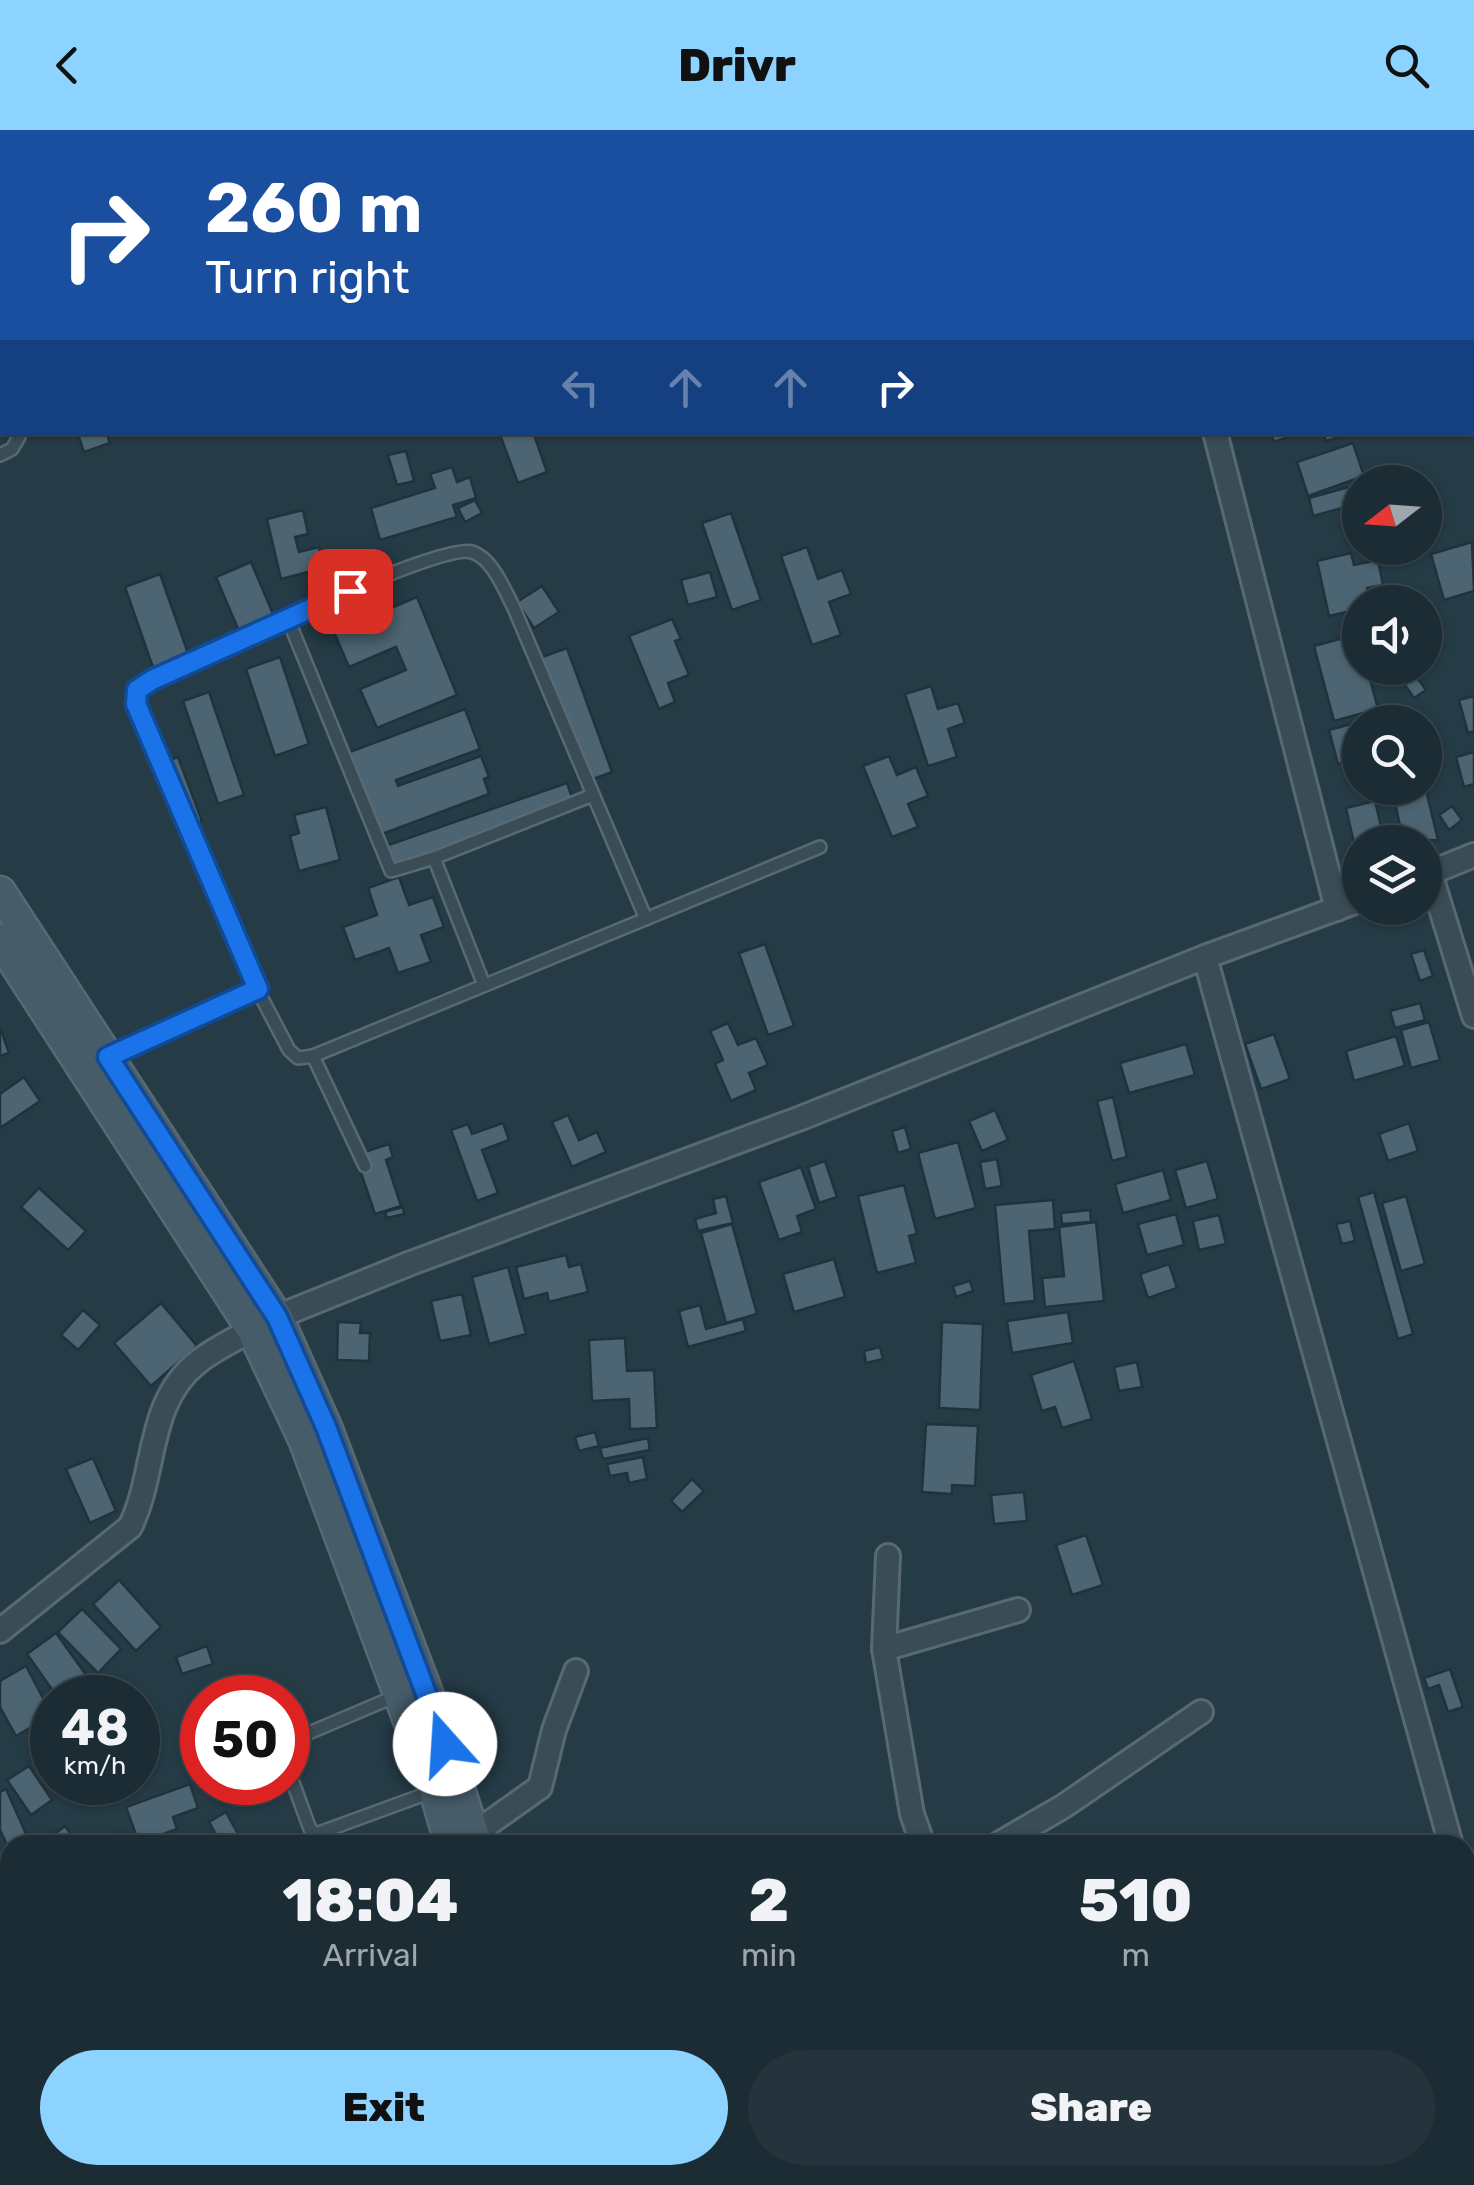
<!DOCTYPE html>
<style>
body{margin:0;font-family:Rubik,sans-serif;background:#25343c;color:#f1f3f6;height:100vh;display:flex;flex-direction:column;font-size:38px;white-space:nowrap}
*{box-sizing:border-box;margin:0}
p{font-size:32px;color:#a0a7ac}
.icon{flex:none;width:55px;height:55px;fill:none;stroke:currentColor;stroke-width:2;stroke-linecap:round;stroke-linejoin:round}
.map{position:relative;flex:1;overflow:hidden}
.sheet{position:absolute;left:0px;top:1705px;width:1475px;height:350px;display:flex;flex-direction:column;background:#1c2c34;border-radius:30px 30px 0 0;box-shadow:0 2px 8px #0004,0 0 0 2px #3a484f}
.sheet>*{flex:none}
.hud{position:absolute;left:0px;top:0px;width:1475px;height:305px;box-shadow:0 2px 8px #0004,0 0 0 2px #3a484f;background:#1a4fa0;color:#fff;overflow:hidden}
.needle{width:65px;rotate:253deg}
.controls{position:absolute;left:1342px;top:335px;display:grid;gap:20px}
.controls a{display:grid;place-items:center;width:100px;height:100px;border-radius:50%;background:#1c2c34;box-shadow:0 2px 8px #0004,0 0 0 2px #3a484f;font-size:50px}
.speed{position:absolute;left:30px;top:1545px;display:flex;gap:20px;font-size:50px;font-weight:700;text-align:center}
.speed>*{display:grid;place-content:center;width:130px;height:130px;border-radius:50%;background:#1c2c34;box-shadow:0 2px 8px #0004,0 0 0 2px #3a484f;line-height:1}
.speed small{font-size:25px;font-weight:400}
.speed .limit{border:15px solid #d22;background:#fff;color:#111}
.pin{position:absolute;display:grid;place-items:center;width:85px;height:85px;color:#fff;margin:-42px;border-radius:20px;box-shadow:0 5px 15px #0006}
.me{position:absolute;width:110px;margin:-55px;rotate:341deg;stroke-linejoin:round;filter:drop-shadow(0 0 8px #0008)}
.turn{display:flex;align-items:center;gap:35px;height:210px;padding:0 40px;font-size:45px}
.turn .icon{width:130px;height:130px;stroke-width:2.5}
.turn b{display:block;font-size:70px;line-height:85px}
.lanes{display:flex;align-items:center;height:95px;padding:0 40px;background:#0003;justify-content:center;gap:50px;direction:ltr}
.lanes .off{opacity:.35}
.eta{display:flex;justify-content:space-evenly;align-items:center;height:170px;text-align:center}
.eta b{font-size:60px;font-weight:800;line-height:70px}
.button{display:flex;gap:20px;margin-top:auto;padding:20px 40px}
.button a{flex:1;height:115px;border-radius:60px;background:#8cd3ff;color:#111;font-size:40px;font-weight:800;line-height:115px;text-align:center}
.button a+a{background:#25343c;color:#f1f3f6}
header{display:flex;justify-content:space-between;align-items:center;height:130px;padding:0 40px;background:#8cd3ff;color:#111;font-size:45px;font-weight:800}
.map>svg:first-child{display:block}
.building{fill:#4d6572;stroke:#20333d;stroke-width:2.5}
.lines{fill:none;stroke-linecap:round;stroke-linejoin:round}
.service-casing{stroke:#586973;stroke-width:16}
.minor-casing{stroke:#586973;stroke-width:28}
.secondary-casing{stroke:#586973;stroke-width:35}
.service{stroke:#3a4c55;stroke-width:11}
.minor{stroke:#3a4c55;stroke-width:22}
.secondary{stroke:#475c69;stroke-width:30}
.route-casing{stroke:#114b97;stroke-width:25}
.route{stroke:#1a73e8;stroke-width:18}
</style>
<header><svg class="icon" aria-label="back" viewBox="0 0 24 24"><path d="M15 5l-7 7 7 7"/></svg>Drivr<svg class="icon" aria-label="search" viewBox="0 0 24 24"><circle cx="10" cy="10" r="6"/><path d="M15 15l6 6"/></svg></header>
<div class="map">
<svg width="1474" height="2055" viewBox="0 0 1474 2055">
<rect width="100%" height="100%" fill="#253b46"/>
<g class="building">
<path d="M 1240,0 L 1294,0 L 1294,2 L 1228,2 Z"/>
<path d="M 1321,0 L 1362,0 L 1362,2 L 1322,2 Z"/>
<path d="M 77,302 L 106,302 L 110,313 L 84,322 Z"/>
<path d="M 499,302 L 533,302 L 547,342 L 518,353 Z"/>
<path d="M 1271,302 L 1302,302 L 1274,312 Z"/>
<path d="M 1323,302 L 1344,302 L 1345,305 L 1326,311 Z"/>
<path d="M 1353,313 L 1364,346 L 1308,366 L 1297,332 Z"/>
<path d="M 406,321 L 414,351 L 397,355 L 388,325 Z"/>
<path d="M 452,337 L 457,352 L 470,347 L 476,368 L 453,375 L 457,387 L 380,410 L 371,378 L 435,358 L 430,344 Z"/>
<path d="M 1360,354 L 1360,373 L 1313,386 L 1309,368 Z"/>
<path d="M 475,370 L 482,383 L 465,392 L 458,378 Z"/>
<path d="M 1360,377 L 1360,397 L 1355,398 L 1350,380 Z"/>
<path d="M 303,380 L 308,404 L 295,407 L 299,422 L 319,417 L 324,438 L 281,449 L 267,389 Z"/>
<path d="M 731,383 L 761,470 L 732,480 L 702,393 Z"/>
<path d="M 1472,412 L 1474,461 L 1444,470 L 1431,424 Z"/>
<path d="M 807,417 L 818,449 L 842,440 L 851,464 L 829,472 L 841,505 L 812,515 L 781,426 Z"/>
<path d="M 1351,423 L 1354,435 L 1378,430 L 1383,455 L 1367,458 L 1370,472 L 1360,472 L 1360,479 L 1329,486 L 1317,431 Z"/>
<path d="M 251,432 L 279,498 L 244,513 L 216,447 Z"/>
<path d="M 710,442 L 717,467 L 688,475 L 681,450 Z"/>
<path d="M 160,444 L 194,540 L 158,552 L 125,457 Z"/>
<path d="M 542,456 L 559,482 L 534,498 L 517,472 Z"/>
<path d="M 417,467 L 457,565 L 377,598 L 360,559 L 406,540 L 396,517 L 349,537 L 334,502 Z"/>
<path d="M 672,489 L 681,509 L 675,511 L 689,545 L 668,553 L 675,572 L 659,579 L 629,506 Z"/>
<path d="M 1358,504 L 1360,538 L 1367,538 L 1378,579 L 1334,591 L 1314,516 Z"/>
<path d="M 567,518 L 612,642 L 580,654 L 534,530 Z"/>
<path d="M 280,527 L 309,614 L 275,626 L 246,539 Z"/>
<path d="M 1393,538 L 1418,538 L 1423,545 L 1418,549 L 1426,560 L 1414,568 Z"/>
<path d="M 931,556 L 938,579 L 958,573 L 965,593 L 948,599 L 957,627 L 928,636 L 905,564 Z"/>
<path d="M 209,562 L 244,665 L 218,674 L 183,571 Z"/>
<path d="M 1474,566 L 1474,601 L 1468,603 L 1459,570 Z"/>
<path d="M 465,579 L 480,619 L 396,650 L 398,656 L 481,626 L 489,647 L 484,649 L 489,664 L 377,706 L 347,623 Z"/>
<path d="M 1408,579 L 1411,592 L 1360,592 L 1360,628 L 1338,634 L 1329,600 Z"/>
<path d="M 1474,622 L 1474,654 L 1464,657 L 1456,627 Z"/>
<path d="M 889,626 L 897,645 L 916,637 L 928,666 L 908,674 L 918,697 L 892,707 L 863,636 Z"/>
<path d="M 178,627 L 202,691 L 180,699 L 157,635 Z"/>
<path d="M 567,653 L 576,679 L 386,744 L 377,719 Z"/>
<path d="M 1426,660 L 1438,710 L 1360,712 L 1360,740 L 1346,678 L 1375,671 L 1383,705 L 1401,701 L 1394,667 Z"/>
<path d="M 1452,676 L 1462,690 L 1449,700 L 1439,685 Z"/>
<path d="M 326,677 L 340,730 L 299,741 L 290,706 L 299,703 L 294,685 Z"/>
<path d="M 399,747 L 409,775 L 433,767 L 444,797 L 421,805 L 431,832 L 398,843 L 389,818 L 355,830 L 343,797 L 377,785 L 368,758 Z"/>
<path d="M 765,814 L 794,896 L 768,905 L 739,823 Z"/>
<path d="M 1424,820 L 1433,846 L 1420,851 L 1411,824 Z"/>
<path d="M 1420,873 L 1425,890 L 1395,898 L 1390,881 Z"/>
<path d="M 1429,892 L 1440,930 L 1411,938 L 1401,900 Z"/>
<path d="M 728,893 L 738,915 L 756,908 L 768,935 L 749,943 L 756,960 L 731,971 L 715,934 L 723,930 L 710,901 Z"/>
<path d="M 0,897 L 9,923 L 0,926 Z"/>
<path d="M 1274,904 L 1290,949 L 1261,959 L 1245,914 Z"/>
<path d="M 1396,906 L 1405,936 L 1354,951 L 1346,921 Z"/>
<path d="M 1186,914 L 1195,945 L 1129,963 L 1120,933 Z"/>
<path d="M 24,947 L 40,971 L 0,998 L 0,964 Z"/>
<path d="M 1113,967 L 1127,1027 L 1112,1031 L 1097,971 Z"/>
<path d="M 995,980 L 1008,1010 L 982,1021 L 969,991 Z"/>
<path d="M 568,985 L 579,1010 L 597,1002 L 606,1022 L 572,1037 L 552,992 Z"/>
<path d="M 503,993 L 509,1010 L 482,1020 L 498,1063 L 477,1071 L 451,1000 L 468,994 L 472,1004 Z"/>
<path d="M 1409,993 L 1418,1021 L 1388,1031 L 1379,1004 Z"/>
<path d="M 905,997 L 911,1019 L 898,1023 L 892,1001 Z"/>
<path d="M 958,1012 L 976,1078 L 935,1089 L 918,1023 Z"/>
<path d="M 389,1014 L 393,1027 L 386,1030 L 401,1076 L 375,1084 L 355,1025 Z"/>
<path d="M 997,1029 L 1002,1056 L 985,1059 L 980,1032 Z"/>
<path d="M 825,1031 L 837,1067 L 819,1073 L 808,1037 Z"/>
<path d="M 1207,1031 L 1218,1069 L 1186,1078 L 1175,1040 Z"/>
<path d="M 801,1037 L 816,1079 L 797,1086 L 802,1102 L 779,1110 L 759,1052 Z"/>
<path d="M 1163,1040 L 1171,1070 L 1123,1083 L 1115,1054 Z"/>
<path d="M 904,1055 L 917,1104 L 909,1106 L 916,1133 L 877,1143 L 858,1066 Z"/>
<path d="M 39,1058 L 86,1101 L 68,1120 L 21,1077 Z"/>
<path d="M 1374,1062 L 1413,1204 L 1398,1209 L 1358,1067 Z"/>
<path d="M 726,1066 L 733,1093 L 698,1101 L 695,1089 L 716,1083 L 713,1069 Z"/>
<path d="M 1406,1066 L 1425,1134 L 1401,1141 L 1382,1073 Z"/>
<path d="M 1053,1070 L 1055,1099 L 1029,1101 L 1035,1171 L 1004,1174 L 995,1075 Z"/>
<path d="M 403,1077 L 404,1084 L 387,1088 L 385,1082 Z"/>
<path d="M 1090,1080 L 1091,1092 L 1062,1094 L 1061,1083 Z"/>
<path d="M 1176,1084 L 1184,1115 L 1147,1125 L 1138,1094 Z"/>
<path d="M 1219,1085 L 1226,1114 L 1199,1120 L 1193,1091 Z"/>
<path d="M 1350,1091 L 1355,1111 L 1342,1114 L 1336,1094 Z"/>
<path d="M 1096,1092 L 1104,1171 L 1045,1177 L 1042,1148 L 1064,1146 L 1059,1097 Z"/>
<path d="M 732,1094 L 757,1184 L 726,1193 L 701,1103 Z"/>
<path d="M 566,1125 L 569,1137 L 581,1134 L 588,1162 L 549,1172 L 547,1163 L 524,1169 L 516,1137 Z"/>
<path d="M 834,1129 L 845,1167 L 794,1182 L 783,1144 Z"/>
<path d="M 1169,1134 L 1177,1158 L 1148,1168 L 1140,1144 Z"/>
<path d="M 508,1137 L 526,1204 L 489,1214 L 472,1147 Z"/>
<path d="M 970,1151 L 973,1161 L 956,1167 L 953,1156 Z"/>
<path d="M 462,1164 L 471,1205 L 440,1211 L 431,1171 Z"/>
<path d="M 161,1173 L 197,1216 L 151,1256 L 114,1213 Z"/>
<path d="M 700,1175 L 706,1199 L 743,1189 L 746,1201 L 688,1217 L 679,1181 Z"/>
<path d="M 83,1180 L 100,1195 L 78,1220 L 61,1205 Z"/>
<path d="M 1068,1182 L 1073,1213 L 1012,1223 L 1007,1191 Z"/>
<path d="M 338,1192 L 361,1193 L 360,1203 L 370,1203 L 369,1231 L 337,1230 Z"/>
<path d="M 942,1192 L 983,1194 L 980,1280 L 939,1278 Z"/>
<path d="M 625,1208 L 627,1241 L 654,1240 L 657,1298 L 630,1299 L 629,1269 L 592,1271 L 589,1210 Z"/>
<path d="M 880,1217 L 883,1229 L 866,1233 L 864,1221 Z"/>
<path d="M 1074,1231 L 1092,1289 L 1062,1298 L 1055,1277 L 1042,1281 L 1031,1245 Z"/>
<path d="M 1137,1232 L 1142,1257 L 1119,1261 L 1114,1237 Z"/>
<path d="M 926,1294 L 978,1296 L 975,1356 L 952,1355 L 952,1364 L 922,1362 Z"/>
<path d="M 595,1302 L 599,1316 L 579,1321 L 575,1307 Z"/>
<path d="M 648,1308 L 650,1320 L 603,1329 L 600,1318 Z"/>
<path d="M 643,1327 L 647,1349 L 629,1353 L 627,1343 L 610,1346 L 607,1334 Z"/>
<path d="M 93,1328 L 116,1381 L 90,1393 L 66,1339 Z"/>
<path d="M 692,1349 L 704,1361 L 682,1382 L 671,1371 Z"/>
<path d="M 1024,1362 L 1027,1391 L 994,1394 L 991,1365 Z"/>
<path d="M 1086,1405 L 1103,1455 L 1072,1465 L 1056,1415 Z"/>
<path d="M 119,1450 L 161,1497 L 136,1521 L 93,1474 Z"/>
<path d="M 82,1479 L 121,1519 L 98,1543 L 58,1502 Z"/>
<path d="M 56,1503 L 89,1549 L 64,1568 L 58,1568 L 27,1524 Z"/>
<path d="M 207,1516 L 213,1534 L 182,1544 L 176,1527 Z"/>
<path d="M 26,1536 L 52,1585 L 16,1606 L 0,1577 L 0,1551 Z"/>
<path d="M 1450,1539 L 1463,1577 L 1448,1582 L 1439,1555 L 1428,1559 L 1424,1548 Z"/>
<path d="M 29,1636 L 52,1670 L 31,1685 L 7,1650 Z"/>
<path d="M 190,1654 L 198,1678 L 173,1687 L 177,1699 L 139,1713 L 126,1677 Z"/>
<path d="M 6,1659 L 31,1715 L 10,1715 L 10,1721 L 0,1700 L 0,1662 Z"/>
<path d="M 226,1682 L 244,1715 L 222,1715 L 209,1692 Z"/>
<path d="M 65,1696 L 79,1715 L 40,1715 Z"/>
<path d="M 120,1702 L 125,1715 L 109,1715 L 106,1707 Z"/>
<path d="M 0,1747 L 10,1776 L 10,1779 L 0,1782 Z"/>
<path d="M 10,1822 L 10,1856 L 0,1846 L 0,1832 Z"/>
<path d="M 10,2001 L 10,2045 L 25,2045 L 6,2050 L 0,2028 L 0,2004 Z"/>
<path d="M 1465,2008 L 1474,2049 L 1451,2055 L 1425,2055 L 1422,2045 L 1465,2045 Z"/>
<path d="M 77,2045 L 89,2054 L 96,2045 L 122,2045 L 119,2055 L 69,2055 Z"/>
<path d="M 209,2045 L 220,2045 L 227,2049 L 224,2055 L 208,2055 L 204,2053 Z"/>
<path d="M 294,2045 L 330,2045 L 333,2055 L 296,2055 Z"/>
<path d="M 974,2045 L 986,2045 L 995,2055 L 963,2055 Z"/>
<path d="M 1002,2045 L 1035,2045 L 1029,2055 L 1019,2055 Z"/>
<path d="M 1086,2045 L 1111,2045 L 1112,2047 L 1090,2055 Z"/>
<path d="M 1133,2045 L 1159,2045 L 1164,2055 L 1138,2055 Z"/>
<path d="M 1167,2045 L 1201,2045 L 1205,2055 L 1170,2055 Z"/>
<path d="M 1308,2045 L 1335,2045 L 1322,2055 L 1316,2055 Z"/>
<path d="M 1345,2045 L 1376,2045 L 1347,2052 Z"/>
</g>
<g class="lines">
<defs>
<g id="service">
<path d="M 0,188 L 2,186"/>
<path d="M 0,262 L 2,268"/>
<path d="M 0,325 L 12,319 L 19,307 L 17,302"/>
<path d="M 288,489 L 391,741 L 434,728 L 593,665"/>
<path d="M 434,728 L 484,855"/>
<path d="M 313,926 L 298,928 L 289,920 L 257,859 L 136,574 L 137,560 L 152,550 C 198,529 439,412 472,422 C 492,428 504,459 513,476 L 646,789"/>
<path d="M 108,927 L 257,859"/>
<path d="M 365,1036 L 313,926 L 820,717"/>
<path d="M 288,1614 L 290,1611 L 396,1566"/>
<path d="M 288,1639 L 310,1699 L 316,1704 L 431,1662"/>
</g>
<g id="minor">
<path d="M 1145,0 L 1146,2"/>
<path d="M 1215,302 L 1337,779"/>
<path d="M 1430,743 L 1474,886"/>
<path d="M 1425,745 L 1474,725"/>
<path d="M 1205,827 L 1451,1715"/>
<path d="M 277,1187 L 411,1133 L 801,988 L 1205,827 L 1360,770"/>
<path d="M 888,1426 L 884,1519 L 912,1684 L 923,1715"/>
<path d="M 0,1501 L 130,1397 C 157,1343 146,1272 198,1232 C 214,1219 235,1210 252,1199"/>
<path d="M 884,1519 L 1018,1480"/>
<path d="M 474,1704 L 540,1657 L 554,1600 L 576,1541"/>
<path d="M 997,1715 L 1064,1676 L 1201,1582"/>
<path d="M 1465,1767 L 1474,1800"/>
<path d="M 1295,2045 L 1302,2055"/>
<path d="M 53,2055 L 58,2045"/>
<path d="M 879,2055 L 883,2045"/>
<path d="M 1051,2055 L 1057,2045"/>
</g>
<g id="secondary">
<path d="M 0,762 L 277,1187 L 326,1297 L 435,1584 L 477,1715"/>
<path d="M 0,810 L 252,1199 L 304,1309 L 435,1660 L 451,1715"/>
<path d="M 492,2045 L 493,2055"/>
<path d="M 518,2045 L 519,2055"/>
</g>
</defs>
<use href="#service" class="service-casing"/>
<use href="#minor" class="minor-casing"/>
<use href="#secondary" class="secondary-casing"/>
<use href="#service" class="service"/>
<use href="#minor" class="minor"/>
<use href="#secondary" class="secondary"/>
</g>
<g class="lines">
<defs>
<path id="route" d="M 350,461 L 152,550 L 137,560 L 136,574 L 258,859 L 108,927 L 277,1187 L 326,1297 L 445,1614"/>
</defs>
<use href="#route" class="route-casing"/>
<use href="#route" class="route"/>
</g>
</svg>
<div class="controls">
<a><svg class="needle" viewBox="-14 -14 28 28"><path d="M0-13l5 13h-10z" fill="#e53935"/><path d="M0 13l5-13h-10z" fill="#a0a7ac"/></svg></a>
<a><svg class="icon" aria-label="sound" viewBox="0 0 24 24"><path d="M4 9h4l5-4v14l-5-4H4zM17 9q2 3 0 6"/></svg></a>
<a><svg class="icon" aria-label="search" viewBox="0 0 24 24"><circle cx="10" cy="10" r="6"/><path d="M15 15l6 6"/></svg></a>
<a><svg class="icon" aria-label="layers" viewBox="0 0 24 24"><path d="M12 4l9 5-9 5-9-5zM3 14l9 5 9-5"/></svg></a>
</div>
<div class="speed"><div>48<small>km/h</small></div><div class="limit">50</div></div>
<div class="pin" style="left:350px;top:461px;background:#d93025"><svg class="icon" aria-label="arrive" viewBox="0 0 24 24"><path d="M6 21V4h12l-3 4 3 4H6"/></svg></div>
<svg class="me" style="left:445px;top:1614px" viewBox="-20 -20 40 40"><circle r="19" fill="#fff"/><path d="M0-13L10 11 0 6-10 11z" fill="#1a73e8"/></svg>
<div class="hud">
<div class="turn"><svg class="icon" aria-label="right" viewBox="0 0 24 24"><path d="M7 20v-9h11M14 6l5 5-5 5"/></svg><div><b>260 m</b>Turn right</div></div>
<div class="lanes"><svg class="icon off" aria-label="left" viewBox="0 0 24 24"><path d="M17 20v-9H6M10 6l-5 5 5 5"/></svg><svg class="icon off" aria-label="ahead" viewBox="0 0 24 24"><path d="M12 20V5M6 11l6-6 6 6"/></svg><svg class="icon off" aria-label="ahead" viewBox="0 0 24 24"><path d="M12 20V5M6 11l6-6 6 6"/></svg><svg class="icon" aria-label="right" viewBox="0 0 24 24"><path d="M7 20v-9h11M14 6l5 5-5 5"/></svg></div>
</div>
<section class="sheet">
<div class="eta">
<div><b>18:04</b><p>Arrival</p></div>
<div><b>2</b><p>min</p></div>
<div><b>510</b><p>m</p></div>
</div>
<div class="button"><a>Exit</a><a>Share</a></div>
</section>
</div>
